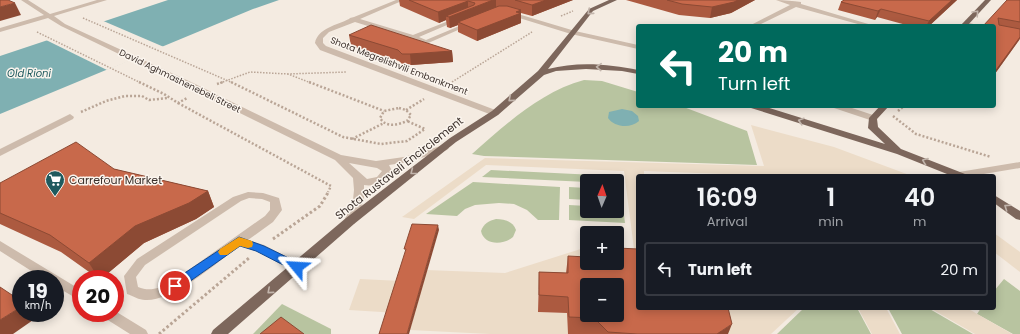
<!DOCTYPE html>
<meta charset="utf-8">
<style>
body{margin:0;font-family:Poppins,sans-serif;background:#242831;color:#f1f3f6;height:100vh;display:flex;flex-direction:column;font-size:15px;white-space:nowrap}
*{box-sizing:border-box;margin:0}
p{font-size:13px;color:#9ea1a6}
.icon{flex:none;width:22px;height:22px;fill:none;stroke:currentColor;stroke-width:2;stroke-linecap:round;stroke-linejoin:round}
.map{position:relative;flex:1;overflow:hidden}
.sheet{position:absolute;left:636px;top:174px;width:360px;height:136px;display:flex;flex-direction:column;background:#171b24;border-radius:4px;box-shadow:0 2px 10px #0003}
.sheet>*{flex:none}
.banner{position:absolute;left:636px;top:24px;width:360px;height:84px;border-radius:4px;box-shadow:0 2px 10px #0003;background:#00695c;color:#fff;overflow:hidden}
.needle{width:26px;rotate:2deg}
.buttons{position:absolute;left:580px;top:174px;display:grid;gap:8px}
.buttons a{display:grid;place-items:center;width:44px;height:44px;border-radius:4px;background:#171b24;box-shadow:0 2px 10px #0003;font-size:20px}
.speed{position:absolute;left:12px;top:270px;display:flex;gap:8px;font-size:20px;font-weight:700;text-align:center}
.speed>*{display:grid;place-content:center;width:52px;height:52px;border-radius:50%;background:#171b24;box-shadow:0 2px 10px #0003;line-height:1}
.speed small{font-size:10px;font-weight:400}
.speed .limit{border:6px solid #d22;background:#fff;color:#111}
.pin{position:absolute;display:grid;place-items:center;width:34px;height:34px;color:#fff;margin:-17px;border:2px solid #fff;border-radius:50%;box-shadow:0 1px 4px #0007}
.me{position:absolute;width:44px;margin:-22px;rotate:297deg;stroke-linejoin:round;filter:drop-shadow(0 0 3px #0008)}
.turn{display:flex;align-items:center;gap:14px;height:84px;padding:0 16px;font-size:18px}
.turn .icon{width:52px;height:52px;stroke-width:2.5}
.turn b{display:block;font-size:28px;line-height:34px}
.eta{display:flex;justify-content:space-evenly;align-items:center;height:68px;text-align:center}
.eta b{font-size:24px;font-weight:600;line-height:28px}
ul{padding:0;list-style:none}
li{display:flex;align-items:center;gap:12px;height:54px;margin:0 8px 6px;padding:0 8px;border:2px solid #363941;border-radius:4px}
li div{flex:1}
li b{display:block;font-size:15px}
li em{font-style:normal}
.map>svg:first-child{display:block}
.green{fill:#b8c4a0}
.plaza{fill:#ecdcc8}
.water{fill:#7fb0b2}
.pier{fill:#f4ebe1}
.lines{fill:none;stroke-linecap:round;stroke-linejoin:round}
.path-far2{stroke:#b9a596;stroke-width:1.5;stroke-dasharray:1.5 1.5;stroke-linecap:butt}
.path-far1{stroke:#b9a596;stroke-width:2.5;stroke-dasharray:2 2;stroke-linecap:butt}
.path{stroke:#b9a596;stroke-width:3;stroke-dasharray:2.5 2.5;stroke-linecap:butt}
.minor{fill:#cdbbac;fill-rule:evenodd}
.major{fill:#7d675c;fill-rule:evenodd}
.wall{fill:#ac5a40}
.shaded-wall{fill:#8c4a34}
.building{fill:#c8694b;stroke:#8c4a34;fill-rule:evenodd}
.oneway{stroke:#c2b5ac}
.route{fill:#1a73e8;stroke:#114b97}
.slow{fill:#f59e0b}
.labels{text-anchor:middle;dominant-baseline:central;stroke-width:3;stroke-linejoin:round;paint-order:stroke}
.far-street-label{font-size:9px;fill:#3b302b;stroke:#fbf5ee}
.far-water-label{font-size:10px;font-style:italic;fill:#1f5a5e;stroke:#fbf5ee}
.street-label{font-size:11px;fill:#3b302b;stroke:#fbf5ee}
.poi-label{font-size:11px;fill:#3b302b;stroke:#fbf5ee;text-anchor:start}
</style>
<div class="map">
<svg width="1020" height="334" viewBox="0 0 1020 334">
<rect width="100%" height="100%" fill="#f4ebe1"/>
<g class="green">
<path d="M 584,80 L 602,81 L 638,92 L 638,106 L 681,106 L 747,131 L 757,165 L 484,156 L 472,154 C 505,125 540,92 584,80 Z"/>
<path d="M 491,170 L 616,176 L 617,181 L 587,182 L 482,177 Z"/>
<path d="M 473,182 L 560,187 L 559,220 L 538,220 L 527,210 L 514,204 L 499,203 L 475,205 L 465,209 L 457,216 L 426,214 Z"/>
<path d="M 569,187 L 587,188 L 587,200 L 569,199 Z"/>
<path d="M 569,205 L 587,206 L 587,211 L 617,211 L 617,208 L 623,208 L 625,223 L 569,220 Z"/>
<path d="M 496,219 C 504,219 513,221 516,230 L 513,237 C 504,245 484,246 481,231 C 484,223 489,221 496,219 Z"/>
<path d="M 1004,279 L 1020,291 L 1020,334 L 1013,334 L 977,314 L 981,308 L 994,308 L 994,291 Z"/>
<path d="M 282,304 L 331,329 L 331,334 L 253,334 Z"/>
<path d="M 804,308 L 857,308 L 871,334 L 777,334 Z"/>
<path d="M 888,308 L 928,308 L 973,334 L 902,334 Z"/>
</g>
<g class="plaza">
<path d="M 751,125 L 834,147 L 912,176 L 780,176 L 644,171 L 644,176 L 638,176 L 638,266 L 566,272 L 566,290 L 538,289 L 538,312 L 567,313 L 568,334 L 573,334 L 490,334 L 410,330 L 414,314 L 349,310 L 360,279 L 422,282 L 426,270 L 505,273 L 587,247 L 587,263 L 617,263 L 634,249 L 624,171 L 486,165 L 414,219 L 402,217 L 485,158 L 764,166 Z"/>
<path d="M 994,233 L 1020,252 L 1020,272 L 994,252 Z"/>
<path d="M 717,308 L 799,308 L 771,334 L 724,334 Z"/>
<path d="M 858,308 L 886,308 L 900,334 L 872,334 Z"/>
<path d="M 930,308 L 967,308 L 1012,334 L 975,334 Z"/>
</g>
<g class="water">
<path d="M 168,0 L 279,0 L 253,9 L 0,114 L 0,56 Z"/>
<path d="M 622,109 L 632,111 L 638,116 L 639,121 C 630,129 614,127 608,118 L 609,112 Z"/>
</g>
<path class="pier" d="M 101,20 L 164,47 L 107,70 L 44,39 Z"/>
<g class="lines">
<g class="path-far2">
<path d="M 561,16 L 573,11"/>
<path d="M 83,18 L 233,83"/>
<path d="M 37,32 L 141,83"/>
<path d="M 452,82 L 532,32"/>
<path d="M 220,83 L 250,72 L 288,74"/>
<path d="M 311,83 L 288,74 L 347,72"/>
</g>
<g class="path-far1">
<path d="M 139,82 L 164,94 L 178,103 L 187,98"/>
<path d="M 231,82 L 343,137 L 381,144 L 407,141 L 425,129 L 407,121"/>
<path d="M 309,82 L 384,111"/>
<path d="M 217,84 L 223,82"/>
<path d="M 178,103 L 331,186 L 328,192"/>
<path d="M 399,108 L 406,110 L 411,115 L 407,121 C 398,125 386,128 380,118 L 384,111 Z"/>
<path d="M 406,110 L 424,99"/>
<path d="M 898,111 L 904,106"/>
<path d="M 81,112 L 106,101 L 125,96 L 142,96 L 149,100 L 168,98"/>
<path d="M 893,116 L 916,134 L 991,157"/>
<path d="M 352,139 L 384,123"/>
</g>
<g class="path">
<path d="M 273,239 L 320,206 L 329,191"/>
<path d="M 159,334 L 249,258"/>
</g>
<g class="minor">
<path d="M 21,0 L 28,0 L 50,14 L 97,0 L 107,0 L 54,16 L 65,24 L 191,82 L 341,155 L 376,161 L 404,157 L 444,145 L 449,148 L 447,150 L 408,162 L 389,165 L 392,171 C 385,181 377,187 364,185 L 364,200 L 356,221 L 354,224 L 346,224 L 344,221 L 353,200 L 354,190 L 353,178 L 335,160 L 185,86 L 61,26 L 48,18 L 0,32 L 0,28 L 44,15 ZM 349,163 L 377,168 L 382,171 L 377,177 L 367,179 Z"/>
<path d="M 396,0 L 404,0 L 360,19 L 413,35 L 456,18 L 461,19 L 419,37 L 426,40 L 469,22 L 474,23 L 426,44 L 355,22 L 329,32 L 323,38 L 323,43 L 326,46 L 498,111 L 499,113 L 498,115 L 492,115 L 320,50 L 315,43 C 318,28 337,25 349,19 L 350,18 L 354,17 Z"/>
<path d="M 776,0 C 785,0 793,1 801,2 L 801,4 L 875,26 L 865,26 L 796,7 L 757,26 L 749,26 L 790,5 Z"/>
<path d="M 508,11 L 575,31 L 638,45 L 638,49 L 571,34 L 506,14 L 505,13 Z"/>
<path d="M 966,22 L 977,25 L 978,26 L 964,25 L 964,23 Z"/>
<path d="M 833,106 L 846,106 L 876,116 L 877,118 L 876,120 L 870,120 L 834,108 Z"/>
<path d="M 70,114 L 74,117 L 73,119 L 0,156 L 0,149 Z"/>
<path d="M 1020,162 L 1020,168 L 972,176 L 954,175 L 959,172 Z"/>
<path d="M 248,192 L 263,193 L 279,198 L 282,210 L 273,222 L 248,240 L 264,245 L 301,264 L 303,267 L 301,270 L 297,272 L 293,270 L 256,251 L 240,246 C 217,262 173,302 145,300 C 139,300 133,296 127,294 L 124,276 L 137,259 L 233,197 ZM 249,198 L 262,199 L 270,202 L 270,210 L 265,216 L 170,283 C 159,288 150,292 138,287 L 136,277 L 145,265 L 241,201 Z"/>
<path d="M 0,241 L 81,290 L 81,301 L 55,286 L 55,279 L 44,279 L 0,251 Z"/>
<path d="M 115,311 L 146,330 L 148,334 L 130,334 L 103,317 L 101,313 L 115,313 Z"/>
</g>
<g class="major">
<path d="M 609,0 L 617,0 L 593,11 L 548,69 C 577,61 610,64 638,70 L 638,74 L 622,71 L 586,69 L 556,71 L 544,75 L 498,115 L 456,142 L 354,224 L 228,334 L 211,334 L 213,330 L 346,218 L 450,138 L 492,111 L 538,71 L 589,9 Z"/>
<path d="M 985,0 L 991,0 L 967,26 L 960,26 Z"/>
<path d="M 750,106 L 763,106 L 885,144 L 868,128 L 869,118 L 880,106 L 889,106 L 877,119 L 878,127 L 901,149 L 965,174 L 966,176 L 952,176 L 897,154 L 751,108 Z"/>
<path d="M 994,195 L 1020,211 L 1020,220 L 1016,219 L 994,203 Z"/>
</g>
</g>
<g class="wall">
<path d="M 399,0 L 573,0 L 532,16 L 521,13 L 521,23 L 477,41 L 458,32 L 458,25 L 450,28 L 447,27 L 446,20 L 439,23 L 400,6 Z"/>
<path d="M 626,0 L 755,0 L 731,13 L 710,18 L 679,15 Z"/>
<path d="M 844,0 L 957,0 L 929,26 L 910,26 L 877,17 L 875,20 L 838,10 L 841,2 Z"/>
<path d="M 1007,0 L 1020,0 L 1020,39 L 994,75 L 994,26 Z"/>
<path d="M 349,35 L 452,51 L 453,62 L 411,65 L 403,65 L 399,61 L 351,46 Z"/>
<path d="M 114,169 L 208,191 L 214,207 L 196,219 L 144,243 L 101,279 L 99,279 L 61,252 L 0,224 L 0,183 Z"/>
<path d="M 568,256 L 728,334 L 568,334 L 567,313 L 538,312 L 539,272 L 566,273 Z"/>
</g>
<g class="shaded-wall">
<path d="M 493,0 L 496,0 L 496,10 L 458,22 L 458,25 L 450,28 L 449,17 L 446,16 L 446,20 L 439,23 L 438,12 L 468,1 L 468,10 Z"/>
<path d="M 546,0 L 573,0 L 532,16 L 532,5 Z"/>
<path d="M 738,0 L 755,0 L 731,13 L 710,18 L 712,7 Z"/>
<path d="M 952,0 L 957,0 L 929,26 L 926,26 L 929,21 Z"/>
<path d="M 15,3 L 21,15 L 0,21 L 0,7 Z"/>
<path d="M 881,9 L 877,17 L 875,20 L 878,11 Z"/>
<path d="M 521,10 L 521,23 L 477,41 L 477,30 Z"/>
<path d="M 1020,37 L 1019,40 L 994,75 L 994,73 Z"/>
<path d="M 452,51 L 453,62 L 411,65 L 410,54 Z"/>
<path d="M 208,191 L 214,207 L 196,219 L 144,243 L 101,279 L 99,279 L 89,263 L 135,226 Z"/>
<path d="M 438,225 L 439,230 L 409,334 L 407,334 Z"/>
<path d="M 21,307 L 21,313 L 32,313 L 36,318 L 13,334 L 0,334 L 0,320 Z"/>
<path d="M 732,324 L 728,334 L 717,334 Z"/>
</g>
<g class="building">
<path d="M 0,0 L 8,0 L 15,3 L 0,7 Z"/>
<path d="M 409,0 L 493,0 L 449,17 L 446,16 L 474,5 L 475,3 L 468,1 L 438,12 Z"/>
<path d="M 515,0 L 546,0 L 532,5 Z"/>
<path d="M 667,0 L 738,0 L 734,2 L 712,7 L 682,4 Z"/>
<path d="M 844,0 L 952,0 L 929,21 L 881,9 L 878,11 L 841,2 Z"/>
<path d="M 1007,0 L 1020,0 L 1020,22 L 998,18 L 999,25 L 1020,29 L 1020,37 L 994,73 L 994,26 L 983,26 Z"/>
<path d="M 499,6 L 507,6 L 521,10 L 516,12 L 521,13 L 477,30 L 458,22 Z"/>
<path d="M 371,25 L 452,51 L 410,54 L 402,54 L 398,50 L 349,35 Z"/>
<path d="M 76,142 L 114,169 L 208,191 L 189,203 L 135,226 L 89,263 L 50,235 L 0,213 L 0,183 Z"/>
<path d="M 412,224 L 438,225 L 407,334 L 379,334 L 406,249 L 404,249 Z"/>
<path d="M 617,248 L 638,249 L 638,308 L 728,308 L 732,324 L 717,334 L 637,334 L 608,332 L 594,318 L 569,317 L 568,297 L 539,295 L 539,272 L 568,273 L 568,256 L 587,257 L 587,263 L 617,263 ZM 587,285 L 617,285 L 617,315 L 587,315 Z"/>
<path d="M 0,287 L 21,301 L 21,307 L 0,320 Z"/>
<path d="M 281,317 L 304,334 L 260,334 Z"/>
</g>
<defs><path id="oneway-chevron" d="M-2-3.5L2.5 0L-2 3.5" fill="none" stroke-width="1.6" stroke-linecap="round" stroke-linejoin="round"/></defs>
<g class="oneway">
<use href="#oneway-chevron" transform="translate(590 12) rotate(139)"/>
<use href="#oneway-chevron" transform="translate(976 13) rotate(-47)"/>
<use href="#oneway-chevron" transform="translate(599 67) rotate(-177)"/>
<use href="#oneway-chevron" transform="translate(511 99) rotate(139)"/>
<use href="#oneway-chevron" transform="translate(801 121) rotate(-163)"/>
<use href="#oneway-chevron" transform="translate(925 161) rotate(-159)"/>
<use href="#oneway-chevron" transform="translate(413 172) rotate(142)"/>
<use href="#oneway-chevron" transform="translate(1007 207) rotate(-146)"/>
<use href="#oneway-chevron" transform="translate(270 291) rotate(139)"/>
</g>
<path class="route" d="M 239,237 L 264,246 L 301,264 L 303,267 L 301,270 L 297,271 L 293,270 L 256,251 L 240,246 L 179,289 L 175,290 L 171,289 L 169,286 L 171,282 Z"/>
<path class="slow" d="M 239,237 L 252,241 L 253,244 L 252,247 L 248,248 L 240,246 L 227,255 L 220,255 L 218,252 L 220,249 Z"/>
<defs>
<symbol id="supermarket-pin" viewBox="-11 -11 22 30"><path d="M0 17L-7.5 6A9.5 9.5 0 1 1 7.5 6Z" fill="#1f5a5e" stroke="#fbf5ee"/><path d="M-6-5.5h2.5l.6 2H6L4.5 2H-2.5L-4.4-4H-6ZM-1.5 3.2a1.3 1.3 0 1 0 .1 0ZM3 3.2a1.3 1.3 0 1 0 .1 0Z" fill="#fff"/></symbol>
</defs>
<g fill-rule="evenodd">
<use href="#supermarket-pin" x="44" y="169" width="22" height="30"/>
</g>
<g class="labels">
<g class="far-street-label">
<text transform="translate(399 66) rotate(21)">Shota Megrelishvili Embankment</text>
<text transform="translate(180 81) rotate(26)">David Aghmashenebeli Street</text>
</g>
<g class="far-water-label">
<text x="29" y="73">Old Rioni</text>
</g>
<g class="street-label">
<text transform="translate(399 168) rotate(-38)">Shota Rustaveli Encirclement</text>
</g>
<g class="poi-label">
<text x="69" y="180">Carrefour Market</text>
</g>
</g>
</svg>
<div class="buttons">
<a><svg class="needle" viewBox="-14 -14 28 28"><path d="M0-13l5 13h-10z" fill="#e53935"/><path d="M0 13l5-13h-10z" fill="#9ea1a6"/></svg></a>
<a>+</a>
<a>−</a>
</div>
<div class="speed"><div>19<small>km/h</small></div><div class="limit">20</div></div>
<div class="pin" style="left:175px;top:286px;background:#d93025"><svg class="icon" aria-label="arrive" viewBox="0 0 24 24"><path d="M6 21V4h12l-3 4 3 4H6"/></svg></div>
<svg class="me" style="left:297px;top:267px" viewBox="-20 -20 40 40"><path d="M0-17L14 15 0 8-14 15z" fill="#1a73e8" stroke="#fff" stroke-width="4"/></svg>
<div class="banner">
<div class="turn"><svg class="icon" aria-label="left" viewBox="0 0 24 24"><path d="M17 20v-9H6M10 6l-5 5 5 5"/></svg><div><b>20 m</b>Turn left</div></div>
</div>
<section class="sheet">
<div class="eta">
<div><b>16:09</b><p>Arrival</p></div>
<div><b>1</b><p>min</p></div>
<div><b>40</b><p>m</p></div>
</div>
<ul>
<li><svg class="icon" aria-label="left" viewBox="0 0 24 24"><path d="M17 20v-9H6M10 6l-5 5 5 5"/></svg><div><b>Turn left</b></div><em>20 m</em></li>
</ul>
</section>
</div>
